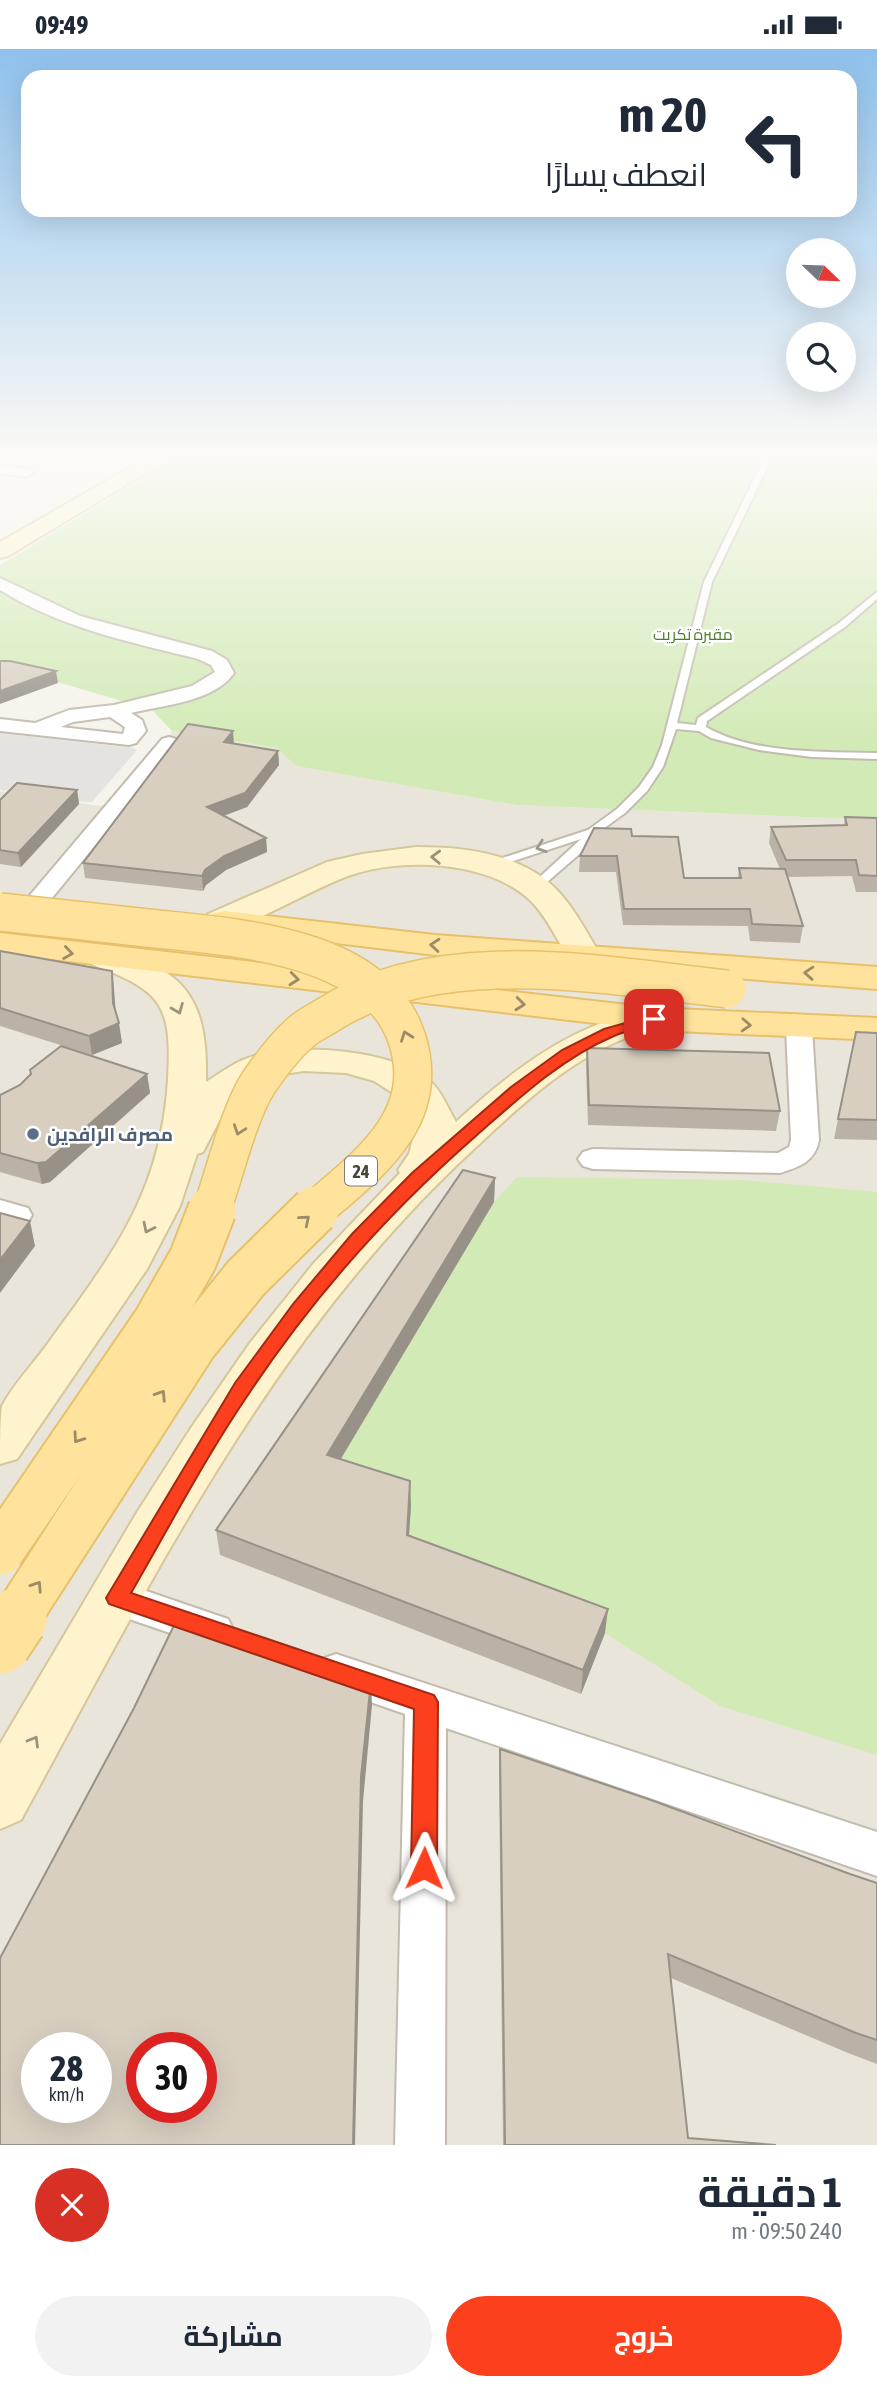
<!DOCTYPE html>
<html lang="ar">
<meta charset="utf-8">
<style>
body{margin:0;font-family:"Asap Condensed",Cairo,sans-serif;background:#f2f2f3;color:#1f2937;direction:rtl;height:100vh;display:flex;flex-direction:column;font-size:26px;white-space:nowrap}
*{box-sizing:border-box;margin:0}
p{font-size:23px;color:#747a83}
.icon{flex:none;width:38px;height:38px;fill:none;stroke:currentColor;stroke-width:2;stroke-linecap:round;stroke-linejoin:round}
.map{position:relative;height:2096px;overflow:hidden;direction:ltr}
.panel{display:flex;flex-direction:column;background:#fff;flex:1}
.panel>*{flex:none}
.top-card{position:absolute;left:21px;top:21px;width:836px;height:147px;border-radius:21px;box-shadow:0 7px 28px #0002;direction:rtl;background:#fff;color:#1f2937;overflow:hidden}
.needle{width:46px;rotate:113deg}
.buttons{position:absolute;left:786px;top:189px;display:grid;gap:14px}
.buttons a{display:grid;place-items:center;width:70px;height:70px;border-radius:50%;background:#fff;box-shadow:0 7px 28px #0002;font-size:35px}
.speed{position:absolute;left:21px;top:1983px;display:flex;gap:14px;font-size:35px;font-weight:700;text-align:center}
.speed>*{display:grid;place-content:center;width:91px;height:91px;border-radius:50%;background:#fff;box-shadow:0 7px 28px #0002;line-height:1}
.speed small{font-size:18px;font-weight:400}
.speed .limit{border:10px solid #d22;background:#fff;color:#111}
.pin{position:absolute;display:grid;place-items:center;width:60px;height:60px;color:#fff;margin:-30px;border-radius:14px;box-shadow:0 4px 10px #0006}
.me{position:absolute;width:77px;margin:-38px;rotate:1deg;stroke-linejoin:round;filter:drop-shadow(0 0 5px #0008)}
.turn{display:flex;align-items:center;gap:24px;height:147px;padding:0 35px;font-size:32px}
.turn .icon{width:91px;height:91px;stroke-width:2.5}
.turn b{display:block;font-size:49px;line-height:60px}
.round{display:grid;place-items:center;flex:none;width:74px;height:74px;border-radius:37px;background:#f2f2f3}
.head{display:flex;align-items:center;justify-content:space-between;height:119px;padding:0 35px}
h1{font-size:42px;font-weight:700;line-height:52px}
.button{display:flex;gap:14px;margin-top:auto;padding:14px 35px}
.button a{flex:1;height:80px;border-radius:42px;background:#fc3f1d;color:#fff;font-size:28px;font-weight:700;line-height:80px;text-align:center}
.button a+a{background:#f2f2f3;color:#1f2937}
.status{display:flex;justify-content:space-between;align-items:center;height:49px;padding:0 35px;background:#fff;direction:ltr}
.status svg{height:19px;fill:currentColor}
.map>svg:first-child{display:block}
.residential{fill:#eae5da;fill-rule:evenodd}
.green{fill:#d2eab5}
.parking{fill:#e5e3e0}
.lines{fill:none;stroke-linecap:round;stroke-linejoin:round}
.lane-casing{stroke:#c2bbae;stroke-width:4}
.street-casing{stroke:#c2bbae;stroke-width:4}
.secondary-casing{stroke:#d6c79b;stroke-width:4}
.primary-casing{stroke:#e6c16a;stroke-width:4}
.lane{fill:#fff;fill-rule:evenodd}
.street{fill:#fff;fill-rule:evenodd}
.secondary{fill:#fff3cd;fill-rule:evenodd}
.primary{fill:#ffe39c;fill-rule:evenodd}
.primary-bridge-far2-casing{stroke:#e6c16a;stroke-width:40;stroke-linecap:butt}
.primary-bridge-far1-casing{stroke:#e6c16a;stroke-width:51;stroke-linecap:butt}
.primary-bridge-casing{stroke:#e6c16a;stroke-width:65;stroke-linecap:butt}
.primary-bridge-far2{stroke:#ffe39c;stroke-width:37}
.primary-bridge-far1{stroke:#ffe39c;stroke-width:47}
.primary-bridge{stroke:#ffe39c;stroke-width:61}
.wall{fill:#bab2a6}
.shaded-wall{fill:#979187}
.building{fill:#d8cfc1;stroke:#979187;stroke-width:2;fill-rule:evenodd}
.oneway{stroke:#9c9892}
.oneway2{stroke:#9c937c}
.oneway3{stroke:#9c8c66}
.route{fill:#fc3f1d;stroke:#a42913;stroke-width:2}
.service-dot{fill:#5c6f8a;stroke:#fff;stroke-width:2.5}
.labels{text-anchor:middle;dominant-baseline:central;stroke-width:5;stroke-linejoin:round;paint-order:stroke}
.far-park-label{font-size:16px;fill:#4a7f2a;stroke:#fff}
.shield{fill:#fff;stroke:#817c74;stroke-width:2}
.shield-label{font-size:18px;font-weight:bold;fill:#4b4439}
.service-label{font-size:19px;font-weight:bold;fill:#4e5e75;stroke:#fff;text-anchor:start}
</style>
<div class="status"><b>09:49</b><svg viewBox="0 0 49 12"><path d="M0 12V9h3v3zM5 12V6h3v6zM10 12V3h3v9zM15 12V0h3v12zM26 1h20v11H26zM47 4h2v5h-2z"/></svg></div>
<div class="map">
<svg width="877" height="2096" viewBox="0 0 877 2096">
<rect width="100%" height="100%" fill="#f6f3ec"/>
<path class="residential" d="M 172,682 L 277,699 L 296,717 L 516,756 L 877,771 L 877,2096 L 0,2096 L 0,742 L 100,757 L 112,752 ZM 37,1998 L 96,1998 L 96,2058 L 37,2058 ZM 142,1998 L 201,1998 L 201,2058 L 142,2058 Z"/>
<g class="green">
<path d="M 180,407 L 877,407 L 877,771 L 516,756 L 296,717 L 277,699 L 172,682 L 152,661 L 0,616 L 0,516 Z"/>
<path d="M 517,1128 L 742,1131 L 877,1143 L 877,1706 L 720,1657 L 605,1584 L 304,1472 L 494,1153 Z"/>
</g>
<path class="parking" d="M 0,684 L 133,699 L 137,701 L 92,753 L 84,753 L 0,741 Z"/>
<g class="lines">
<defs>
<path id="lane" d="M 765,407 L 773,407 L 712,533 L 677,674 L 696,676 L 698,669 L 839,574 L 877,543 L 877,550 L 845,578 L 707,672 L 706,678 C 752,705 825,703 877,704 L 877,710 L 812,708 L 759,701 L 711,689 L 699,682 L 676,680 L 663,718 L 647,742 L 625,764 L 596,785 L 584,801 L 539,840 L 535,842 L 529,838 L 581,790 L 495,818 L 487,818 L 487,814 L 588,781 L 617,760 L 639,738 L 653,718 L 662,696 L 704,533 Z"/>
<g id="street">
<path d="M 0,416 L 31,421 L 33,424 L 26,428 L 0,424 Z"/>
<path d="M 0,529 L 80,567 L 212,602 L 227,611 L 234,624 C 214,653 163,656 131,664 L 142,671 L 146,682 L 136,694 L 129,696 L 0,682 L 0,670 L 35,674 L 69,661 L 114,656 L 192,637 L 215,623 L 211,616 L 198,610 C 130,593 61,579 0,541 ZM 110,668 L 125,678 L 123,685 L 61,678 L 73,673 Z"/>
<path d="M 169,688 L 176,690 L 179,694 L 176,698 L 47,855 L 31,855 L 27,850 L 31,845 L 162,690 Z"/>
<path d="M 799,971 L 808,973 L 812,979 L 819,1091 C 815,1113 799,1118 780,1124 L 593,1120 L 583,1117 L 578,1110 L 583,1103 L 593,1100 L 778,1104 L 789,1098 L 791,1091 L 786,979 L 790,973 Z"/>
<path d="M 0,1151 L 28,1159 L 32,1166 L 28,1173 L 17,1176 L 0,1172 Z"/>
<path d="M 117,1532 L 228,1570 L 234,1582 L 228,1594 L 214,1599 L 103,1561 L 98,1549 L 103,1537 Z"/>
<path d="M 336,1605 L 877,1783 L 877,1827 L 446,1679 L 445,2096 L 395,2096 L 405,1665 L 322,1636 L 316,1623 L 322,1610 Z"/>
</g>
<g id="secondary">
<path d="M 150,407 L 174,407 L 8,507 L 0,509 L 0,493 Z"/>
<path d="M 416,798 C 464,798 519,804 555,839 C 574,858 587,884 601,907 L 596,914 L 584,917 L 572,914 C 558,894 548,869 531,852 C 488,811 401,808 348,827 C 305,843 265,871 220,882 L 208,879 L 203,872 L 208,865 L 327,813 L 362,805 Z"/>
<path d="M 105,899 C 186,919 208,950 206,1033 C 219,1025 233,1014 248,1009 C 291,992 401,1000 434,1036 C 443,1046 449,1061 456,1073 C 506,1027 562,982 630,965 C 644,962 653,959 667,962 L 672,970 L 667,978 C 652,982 636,985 621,991 C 559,1017 507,1069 458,1115 C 265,1299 147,1540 21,1771 L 0,1780 L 0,1695 L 136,1465 L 191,1379 L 250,1294 L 314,1214 L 400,1124 L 398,1121 L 409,1105 L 417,1075 L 404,1051 L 374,1032 L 346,1024 L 304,1022 L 270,1027 L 230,1051 L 203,1103 L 197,1105 L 180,1157 L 147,1220 L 17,1410 L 0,1415 C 0,1402 0,1368 2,1357 C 13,1336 32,1316 46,1297 C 111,1207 161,1146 168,1030 C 172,955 162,942 93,916 L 88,909 L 93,902 Z"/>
</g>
<g id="primary">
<path d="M 224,862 L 435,886 L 877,918 L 877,940 L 435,906 L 212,879 L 207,872 L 212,865 Z"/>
<path d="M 0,884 L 654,959 L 877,969 L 877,991 L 654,981 L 0,904 Z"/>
</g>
</defs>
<use href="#lane" class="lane-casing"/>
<use href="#street" class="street-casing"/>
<use href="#secondary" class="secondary-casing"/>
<use href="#primary" class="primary-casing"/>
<use href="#lane" class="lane"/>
<use href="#street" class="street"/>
<use href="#secondary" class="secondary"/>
<use href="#primary" class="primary"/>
<defs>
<g id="primary-bridge-far2">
<path d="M 0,863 C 49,868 98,874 148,879 C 230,888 376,894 407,990 C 433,1071 366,1117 313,1163"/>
<path d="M 211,1163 C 224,1127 239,1063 259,1033 C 270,1017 285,997 300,984 C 307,977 318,972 326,967 C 438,894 602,926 727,940"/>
</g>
<g id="primary-bridge-far1">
<path d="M 0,1502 L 157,1273 L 193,1210 L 212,1161"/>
<path d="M 15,1571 L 193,1295 L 246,1229 L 315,1161"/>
</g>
<path id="primary-bridge" d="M 0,1594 L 16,1570"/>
</defs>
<use href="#primary-bridge-far2" class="primary-bridge-far2-casing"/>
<use href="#primary-bridge-far1" class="primary-bridge-far1-casing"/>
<use href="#primary-bridge" class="primary-bridge-casing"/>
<use href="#primary-bridge-far2" class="primary-bridge-far2"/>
<use href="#primary-bridge-far1" class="primary-bridge-far1"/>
<use href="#primary-bridge" class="primary-bridge"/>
</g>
<g class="wall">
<path d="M 234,695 L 278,702 L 279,716 L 247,758 L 224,767 L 266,789 L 267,803 L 226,821 L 206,836 L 203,842 L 85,829 L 83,814 Z"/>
<path d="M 77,741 L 79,755 L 21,818 L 0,815 L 0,751 Z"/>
<path d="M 845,768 L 877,769 L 877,843 L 856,843 L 852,827 L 787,828 L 803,877 L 800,894 L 750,892 L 748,877 L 623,876 L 616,823 L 579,823 L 580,807 L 632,787 L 684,829 L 738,829 L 739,819 L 780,820 L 769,794 L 771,778 L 844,776 Z"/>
<path d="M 0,902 L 112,922 L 114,941 L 116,963 L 122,994 L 92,1006 L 0,977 Z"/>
<path d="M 856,983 L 877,984 L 877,1091 L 834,1090 Z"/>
<path d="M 587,999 L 780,1062 L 776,1082 L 588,1076 L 586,1018 Z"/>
<path d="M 147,1025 L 150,1044 L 50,1133 L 42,1135 L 0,1123 L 0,1046 Z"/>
<path d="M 495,1129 L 494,1153 L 341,1410 L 411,1457 L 409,1486 L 605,1584 L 581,1645 L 220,1506 L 216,1481 Z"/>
<path d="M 500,1700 L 877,1834 L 877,2015 L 848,2004 L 671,1929 L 688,2089 L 776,2096 L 503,2096 L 499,1723 Z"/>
</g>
<g class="shaded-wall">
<path d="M 56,622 L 58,634 L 0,655 L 0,642 Z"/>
<path d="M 233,682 L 234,695 L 224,693 Z"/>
<path d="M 278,702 L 279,716 L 247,758 L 209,772 L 207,758 Z"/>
<path d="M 77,741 L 79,755 L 21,818 L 18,804 Z"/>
<path d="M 266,789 L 267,803 L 226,821 L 206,836 L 203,842 L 202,827 L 205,821 L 224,807 Z"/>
<path d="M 112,922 L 114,941 L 116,973 L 113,954 Z"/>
<path d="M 119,974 L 122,994 L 92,1006 L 89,987 Z"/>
<path d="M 147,1025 L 150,1044 L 50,1133 L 42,1135 L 37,1114 Z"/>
<path d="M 495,1129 L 494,1153 L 328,1431 L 327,1406 Z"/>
<path d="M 30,1172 L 35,1197 L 0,1244 L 0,1211 Z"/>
<path d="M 410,1432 L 411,1457 L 407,1511 L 407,1486 Z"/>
<path d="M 608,1560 L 605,1584 L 581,1645 L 583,1621 Z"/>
<path d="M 371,1632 L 372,1656 L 363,1752 L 355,2096 L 353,2096 L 361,1728 Z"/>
</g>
<g class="building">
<path d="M 0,612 L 10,612 L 56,622 L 0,642 Z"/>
<path d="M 188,675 L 233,682 L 224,693 L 278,702 L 245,744 L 207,758 L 266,789 L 224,807 L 205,821 L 202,827 L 83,814 Z"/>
<path d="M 17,734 L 77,741 L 18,804 L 0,801 L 0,751 Z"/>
<path d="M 845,768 L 877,769 L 877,827 L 859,826 L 856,811 L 786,811 L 771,778 L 847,776 Z"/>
<path d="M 594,779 L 631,780 L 632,787 L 678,788 L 684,829 L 741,829 L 739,819 L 785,820 L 803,877 L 752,875 L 750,860 L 624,860 L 617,807 L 580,807 Z"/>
<path d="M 0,902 L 112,922 L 113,954 L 119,974 L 89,987 L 0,959 Z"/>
<path d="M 856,983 L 877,984 L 877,1071 L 838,1070 Z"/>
<path d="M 61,997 L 147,1025 L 46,1113 L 37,1114 L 0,1104 L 0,1046 L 20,1036 L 31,1025 L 30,1021 Z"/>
<path d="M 587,999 L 769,1004 L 780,1062 L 589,1056 Z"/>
<path d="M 463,1121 L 495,1129 L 327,1406 L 410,1432 L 407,1486 L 608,1560 L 583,1621 L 216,1481 Z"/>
<path d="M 0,1164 L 30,1172 L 0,1211 Z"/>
<path d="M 178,1568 L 371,1632 L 361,1728 L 353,2096 L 0,2096 L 0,1909 L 134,1659 ZM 37,1998 L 96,1998 L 96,2058 L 37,2058 ZM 142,1998 L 201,1998 L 201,2058 L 142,2058 Z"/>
<path d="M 500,1700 L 651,1751 L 850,1825 L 877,1834 L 877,1991 L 856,1984 L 668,1905 L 688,2089 L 776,2096 L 505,2096 Z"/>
</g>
<defs><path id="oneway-chevron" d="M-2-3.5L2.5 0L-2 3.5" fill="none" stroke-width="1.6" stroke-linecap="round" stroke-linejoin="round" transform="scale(1.75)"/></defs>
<use class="oneway" href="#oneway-chevron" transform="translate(541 798) rotate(161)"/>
<g class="oneway2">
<use href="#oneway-chevron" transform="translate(436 808) rotate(-178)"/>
<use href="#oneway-chevron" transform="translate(178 960) rotate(68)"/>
<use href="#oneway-chevron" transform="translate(148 1179) rotate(116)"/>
<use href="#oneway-chevron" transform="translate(34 1692) rotate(-60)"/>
</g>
<g class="oneway3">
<use href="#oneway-chevron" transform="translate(435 896) rotate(-175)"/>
<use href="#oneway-chevron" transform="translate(68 904) rotate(8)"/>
<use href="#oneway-chevron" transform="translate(809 924) rotate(-176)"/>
<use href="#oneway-chevron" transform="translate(294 930) rotate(6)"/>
<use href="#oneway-chevron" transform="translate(520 955) rotate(6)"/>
<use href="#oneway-chevron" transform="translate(746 976) rotate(3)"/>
<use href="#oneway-chevron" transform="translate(406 987) rotate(-110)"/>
<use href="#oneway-chevron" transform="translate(239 1081) rotate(109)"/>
<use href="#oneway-chevron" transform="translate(305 1171) rotate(-40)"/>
<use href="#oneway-chevron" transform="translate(161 1346) rotate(-57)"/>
<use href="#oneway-chevron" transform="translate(78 1389) rotate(125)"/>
<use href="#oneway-chevron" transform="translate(37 1537) rotate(-57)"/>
</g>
<linearGradient id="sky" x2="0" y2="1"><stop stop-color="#8fc1ec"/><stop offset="0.58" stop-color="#fbfaf6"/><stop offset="1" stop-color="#fbfaf6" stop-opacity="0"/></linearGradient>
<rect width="877" height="700" fill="url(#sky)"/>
<path class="route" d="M 654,966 L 662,970 L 659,974 C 644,978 628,981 614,987 C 562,1009 519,1049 477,1086 C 390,1162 314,1247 250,1343 C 206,1407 170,1477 131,1544 L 434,1646 L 438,1653 L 437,1819 L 433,1828 L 424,1832 L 415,1828 L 411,1819 L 414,1660 L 109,1555 L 106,1549 L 235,1334 L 293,1255 L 352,1185 L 412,1124 L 511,1038 L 562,1001 L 604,980 Z"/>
<circle class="service-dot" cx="33" cy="1085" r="7"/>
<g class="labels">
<g class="far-park-label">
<text x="693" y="585">مقبرة تكريت</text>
</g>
<rect class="shield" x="345" y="1107.5" width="32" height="29" rx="5"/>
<g class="shield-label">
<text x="361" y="1122">24</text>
</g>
<g class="service-label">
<text x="47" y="1085">مصرف الرافدين</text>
</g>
</g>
</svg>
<div class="buttons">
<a><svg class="needle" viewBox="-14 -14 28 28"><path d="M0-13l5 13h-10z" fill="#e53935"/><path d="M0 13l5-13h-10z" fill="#747a83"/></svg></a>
<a><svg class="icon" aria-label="search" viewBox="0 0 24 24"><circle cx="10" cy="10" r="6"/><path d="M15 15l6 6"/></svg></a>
</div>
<div class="speed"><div>28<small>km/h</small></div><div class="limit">30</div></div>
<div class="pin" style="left:654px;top:970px;background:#d93025"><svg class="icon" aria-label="arrive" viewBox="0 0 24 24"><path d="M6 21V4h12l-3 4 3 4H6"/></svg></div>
<svg class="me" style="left:424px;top:1819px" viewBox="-20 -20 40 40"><path d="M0-17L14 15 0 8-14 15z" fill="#fc3f1d" stroke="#fff" stroke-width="4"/></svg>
<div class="top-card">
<div class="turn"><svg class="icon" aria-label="left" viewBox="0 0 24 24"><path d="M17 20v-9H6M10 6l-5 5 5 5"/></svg><div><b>20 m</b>انعطف يسارًا</div></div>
</div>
</div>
<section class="panel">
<div class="head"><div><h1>1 دقيقة</h1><p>240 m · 09:50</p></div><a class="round" style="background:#d93025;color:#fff"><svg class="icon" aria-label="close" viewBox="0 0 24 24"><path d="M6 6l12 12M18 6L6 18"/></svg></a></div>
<div class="button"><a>خروج</a><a>مشاركة</a></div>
</section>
